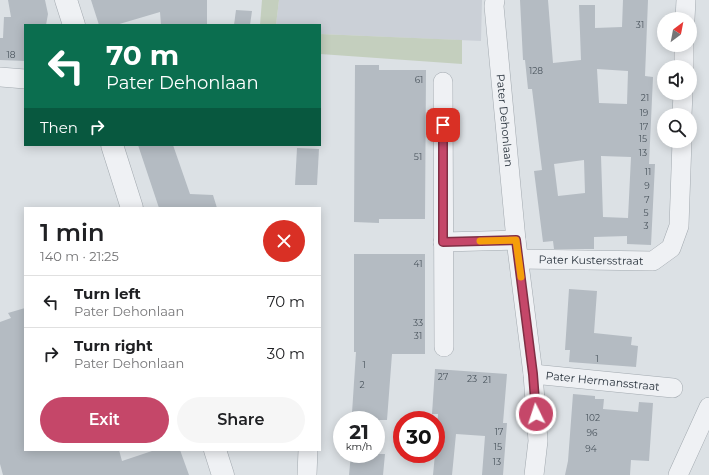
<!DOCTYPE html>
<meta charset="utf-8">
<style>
body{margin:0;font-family:Montserrat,sans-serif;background:#f6f6f6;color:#202124;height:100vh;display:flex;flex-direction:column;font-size:15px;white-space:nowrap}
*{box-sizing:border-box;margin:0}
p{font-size:13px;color:#757577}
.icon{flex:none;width:22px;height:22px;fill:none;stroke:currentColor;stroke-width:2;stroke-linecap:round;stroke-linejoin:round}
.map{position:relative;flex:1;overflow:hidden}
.drawer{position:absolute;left:24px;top:207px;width:297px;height:244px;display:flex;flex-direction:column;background:#fff;border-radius:0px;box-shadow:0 2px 10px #0003}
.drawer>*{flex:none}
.hud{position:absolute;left:24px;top:24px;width:297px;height:122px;border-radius:0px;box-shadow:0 2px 10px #0003;background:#0b6e4f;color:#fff;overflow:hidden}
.needle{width:26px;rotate:32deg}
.tools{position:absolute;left:657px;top:12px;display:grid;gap:8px}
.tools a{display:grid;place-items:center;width:40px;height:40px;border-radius:50%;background:#fff;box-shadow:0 2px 10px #0003;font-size:20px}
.speed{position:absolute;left:333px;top:411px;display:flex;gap:8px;font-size:20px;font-weight:700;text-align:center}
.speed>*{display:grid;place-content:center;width:52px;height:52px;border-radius:50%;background:#fff;box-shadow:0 2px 10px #0003;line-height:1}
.speed small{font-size:10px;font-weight:400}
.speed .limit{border:6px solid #d22;background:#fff;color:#111}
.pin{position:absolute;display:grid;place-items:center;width:34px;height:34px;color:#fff;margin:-17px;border-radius:8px;box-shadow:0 2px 6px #0006}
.me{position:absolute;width:44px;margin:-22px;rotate:356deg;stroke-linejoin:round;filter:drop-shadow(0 0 3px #0008)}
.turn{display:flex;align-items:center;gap:14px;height:84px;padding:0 16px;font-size:18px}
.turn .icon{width:52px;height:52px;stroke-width:2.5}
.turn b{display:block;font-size:28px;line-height:34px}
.then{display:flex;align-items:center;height:38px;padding:0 16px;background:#0003;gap:8px;font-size:15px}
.round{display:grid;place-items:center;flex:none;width:42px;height:42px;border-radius:21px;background:#f6f6f6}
.headline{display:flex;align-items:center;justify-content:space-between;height:68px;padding:0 16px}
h1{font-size:24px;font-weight:600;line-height:30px}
.button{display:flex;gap:8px;margin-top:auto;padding:8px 16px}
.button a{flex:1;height:46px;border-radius:24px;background:#c54769;color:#fff;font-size:16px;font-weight:600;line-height:46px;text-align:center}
.button a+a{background:#f6f6f6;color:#202124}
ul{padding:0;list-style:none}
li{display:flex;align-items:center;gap:12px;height:52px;padding:0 16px;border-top:1px solid #e0e0e0}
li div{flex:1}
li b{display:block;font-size:15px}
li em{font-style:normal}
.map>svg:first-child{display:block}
.built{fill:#cbd0d7}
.green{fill:#c4cfbe}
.building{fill:#b4bbc2;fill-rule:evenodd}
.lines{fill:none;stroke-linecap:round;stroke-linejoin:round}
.minor-casing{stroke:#a2a9af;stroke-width:20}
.tertiary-casing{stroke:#a2a9af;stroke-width:23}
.minor{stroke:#eff1f4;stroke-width:19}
.tertiary{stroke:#eff1f4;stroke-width:22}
.route-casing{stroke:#802e44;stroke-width:10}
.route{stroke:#c54769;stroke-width:7}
.slow{stroke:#f59e0b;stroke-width:7}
.labels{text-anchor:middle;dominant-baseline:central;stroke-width:3;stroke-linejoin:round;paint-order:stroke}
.number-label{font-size:9px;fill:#4a545d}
.street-label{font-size:11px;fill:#27313b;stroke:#ebf0f3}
</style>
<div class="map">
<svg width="709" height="475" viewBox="0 0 709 475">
<rect width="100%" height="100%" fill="#dce1e5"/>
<path class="built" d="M 279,0 L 482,0 L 481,41 L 320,34 L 320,25 L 276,25 Z"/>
<g class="green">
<path d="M 262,0 L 279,0 L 276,25 L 260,25 Z"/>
<path d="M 320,34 L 462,40 L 462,64 L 320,54 Z"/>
</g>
<g class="building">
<path d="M 8,0 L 45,0 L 48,14 L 46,25 L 25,25 L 25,61 L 0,60 L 0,38 L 3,38 L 4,17 L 11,17 Z"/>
<path d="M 91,0 L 207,0 L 207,25 L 161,25 L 160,12 L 116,25 L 99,25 Z"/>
<path d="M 520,0 L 548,0 L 553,63 L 581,60 L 579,5 L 595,5 L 595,28 L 622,27 L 623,0 L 648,0 L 645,76 L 653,77 L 649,164 L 655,164 L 651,245 L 627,244 L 627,236 L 594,237 L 594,249 L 554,249 L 553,241 L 543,242 L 534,171 L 542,170 L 532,89 L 528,89 L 525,60 L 523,60 ZM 597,69 L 628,71 L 627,104 L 599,103 ZM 601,156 L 631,157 L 628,218 L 603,217 ZM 584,160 L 585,193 L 558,196 L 554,164 Z"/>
<path d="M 236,10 L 252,11 L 250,25 L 234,25 Z"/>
<path d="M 355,65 L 379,65 L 379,70 L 426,70 L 425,219 L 379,219 L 379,223 L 354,222 Z"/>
<path d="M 138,145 L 173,145 L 190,194 L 213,195 L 217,208 L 159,208 Z"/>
<path d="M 297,148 L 319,149 L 317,185 L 295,185 Z"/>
<path d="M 354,254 L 425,254 L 425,354 L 392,354 L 387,420 L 353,420 L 354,413 L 352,413 L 356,352 L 354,352 Z"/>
<path d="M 569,289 L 597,291 L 594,333 L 632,337 L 631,345 L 638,346 L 636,367 L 569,362 L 570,350 L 565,350 Z"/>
<path d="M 25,308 L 25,450 L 119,450 L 122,461 L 155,450 L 180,450 L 189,475 L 3,475 L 0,464 L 0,322 L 11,318 L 8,313 Z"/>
<path d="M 435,369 L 507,374 L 503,423 L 507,423 L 503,475 L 482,475 L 485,436 L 456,434 L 452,475 L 433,475 L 435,454 L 436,454 L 438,414 L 432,414 Z"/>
<path d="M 573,394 L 595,396 L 595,399 L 604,399 L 603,409 L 638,412 L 639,402 L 653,403 L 649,461 L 631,460 L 630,475 L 565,475 L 568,461 Z"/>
<path d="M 351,454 L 385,454 L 383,475 L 349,475 Z"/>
</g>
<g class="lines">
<defs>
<g id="minor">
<path id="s1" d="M 495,0 L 494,6 L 516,240 L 533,374 L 538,441 L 534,475"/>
<path d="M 685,19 L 686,0"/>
<path d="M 684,67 L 684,45"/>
<path d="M 0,77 L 25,79"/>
<path d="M 443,82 L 444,347"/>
<path d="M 682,115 L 683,93"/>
<path d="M 443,242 L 516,240"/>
<path id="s2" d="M 519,259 L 653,261 L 671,248 L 679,226 L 682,141"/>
<path id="s3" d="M 533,374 L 673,388"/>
<path d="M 307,475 L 308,450"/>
<path d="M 678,475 L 709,407"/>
</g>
<g id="tertiary">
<path d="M 66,0 L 74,25"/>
<path d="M 112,145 L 132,208"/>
<path d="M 215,450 L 223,475"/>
</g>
</defs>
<use href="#minor" class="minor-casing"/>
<use href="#tertiary" class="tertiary-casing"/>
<use href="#minor" class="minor"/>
<use href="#tertiary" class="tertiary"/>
</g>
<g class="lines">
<defs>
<path id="route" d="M 443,125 L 443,242 L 516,240 L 533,374 L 536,414"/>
</defs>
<use href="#route" class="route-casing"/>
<use href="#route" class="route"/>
<path class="slow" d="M 480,241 L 516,240 L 521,277"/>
</g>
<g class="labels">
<g class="number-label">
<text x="640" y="24">31</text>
<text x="11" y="54">18</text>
<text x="536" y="70">128</text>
<text x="419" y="79">61</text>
<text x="645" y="97">21</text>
<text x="644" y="112">19</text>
<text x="644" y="126">17</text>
<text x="643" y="138">15</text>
<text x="643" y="152">13</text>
<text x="418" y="156">51</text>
<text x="648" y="171">11</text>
<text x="647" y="185">9</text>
<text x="647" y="199">7</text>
<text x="646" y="212">5</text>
<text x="646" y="225">3</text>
<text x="418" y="263">41</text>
<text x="418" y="322">33</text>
<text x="418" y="335">31</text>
<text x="597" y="358">1</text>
<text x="364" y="364">1</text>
<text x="443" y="376">27</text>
<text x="472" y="378">23</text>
<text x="487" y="379">21</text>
<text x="362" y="384">2</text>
<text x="593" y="417">102</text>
<text x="499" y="431">17</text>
<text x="592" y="432">96</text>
<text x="498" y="446">15</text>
<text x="591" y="448">94</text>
<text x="497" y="461">13</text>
</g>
<g class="street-label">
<text stroke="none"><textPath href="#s1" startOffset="121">Pater Dehonlaan</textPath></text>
<text stroke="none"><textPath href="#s2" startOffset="72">Pater Kustersstraat</textPath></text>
<text stroke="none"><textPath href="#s3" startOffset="70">Pater Hermansstraat</textPath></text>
</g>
</g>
</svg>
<div class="tools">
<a><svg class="needle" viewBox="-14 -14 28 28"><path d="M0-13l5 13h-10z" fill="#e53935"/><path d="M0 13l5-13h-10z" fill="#757577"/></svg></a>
<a><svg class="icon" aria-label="sound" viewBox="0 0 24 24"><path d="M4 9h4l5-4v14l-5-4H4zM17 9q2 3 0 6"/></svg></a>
<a><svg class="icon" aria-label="search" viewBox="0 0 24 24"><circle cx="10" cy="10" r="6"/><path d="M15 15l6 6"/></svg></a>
</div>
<div class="speed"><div>21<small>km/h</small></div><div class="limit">30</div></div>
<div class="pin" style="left:443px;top:125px;background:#d93025"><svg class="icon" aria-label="arrive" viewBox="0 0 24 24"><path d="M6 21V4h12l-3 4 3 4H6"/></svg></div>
<svg class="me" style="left:536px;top:414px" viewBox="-20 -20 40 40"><circle r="17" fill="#c54769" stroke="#fff" stroke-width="3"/><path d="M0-11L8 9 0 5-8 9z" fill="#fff"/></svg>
<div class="hud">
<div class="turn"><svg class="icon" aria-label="left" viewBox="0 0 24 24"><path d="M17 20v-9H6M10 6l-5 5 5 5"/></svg><div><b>70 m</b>Pater Dehonlaan</div></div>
<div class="then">Then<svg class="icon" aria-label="right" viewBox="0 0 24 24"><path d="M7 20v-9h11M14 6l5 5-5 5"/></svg></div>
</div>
<section class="drawer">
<div class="headline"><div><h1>1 min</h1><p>140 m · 21:25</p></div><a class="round" style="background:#d93025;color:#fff"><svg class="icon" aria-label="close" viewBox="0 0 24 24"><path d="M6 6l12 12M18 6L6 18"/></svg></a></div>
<ul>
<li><svg class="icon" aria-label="left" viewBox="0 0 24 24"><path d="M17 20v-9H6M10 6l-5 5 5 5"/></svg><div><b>Turn left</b><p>Pater Dehonlaan</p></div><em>70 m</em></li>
<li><svg class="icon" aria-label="right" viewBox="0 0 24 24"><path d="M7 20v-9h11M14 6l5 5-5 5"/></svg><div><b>Turn right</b><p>Pater Dehonlaan</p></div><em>30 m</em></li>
</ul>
<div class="button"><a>Exit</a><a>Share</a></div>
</section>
</div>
